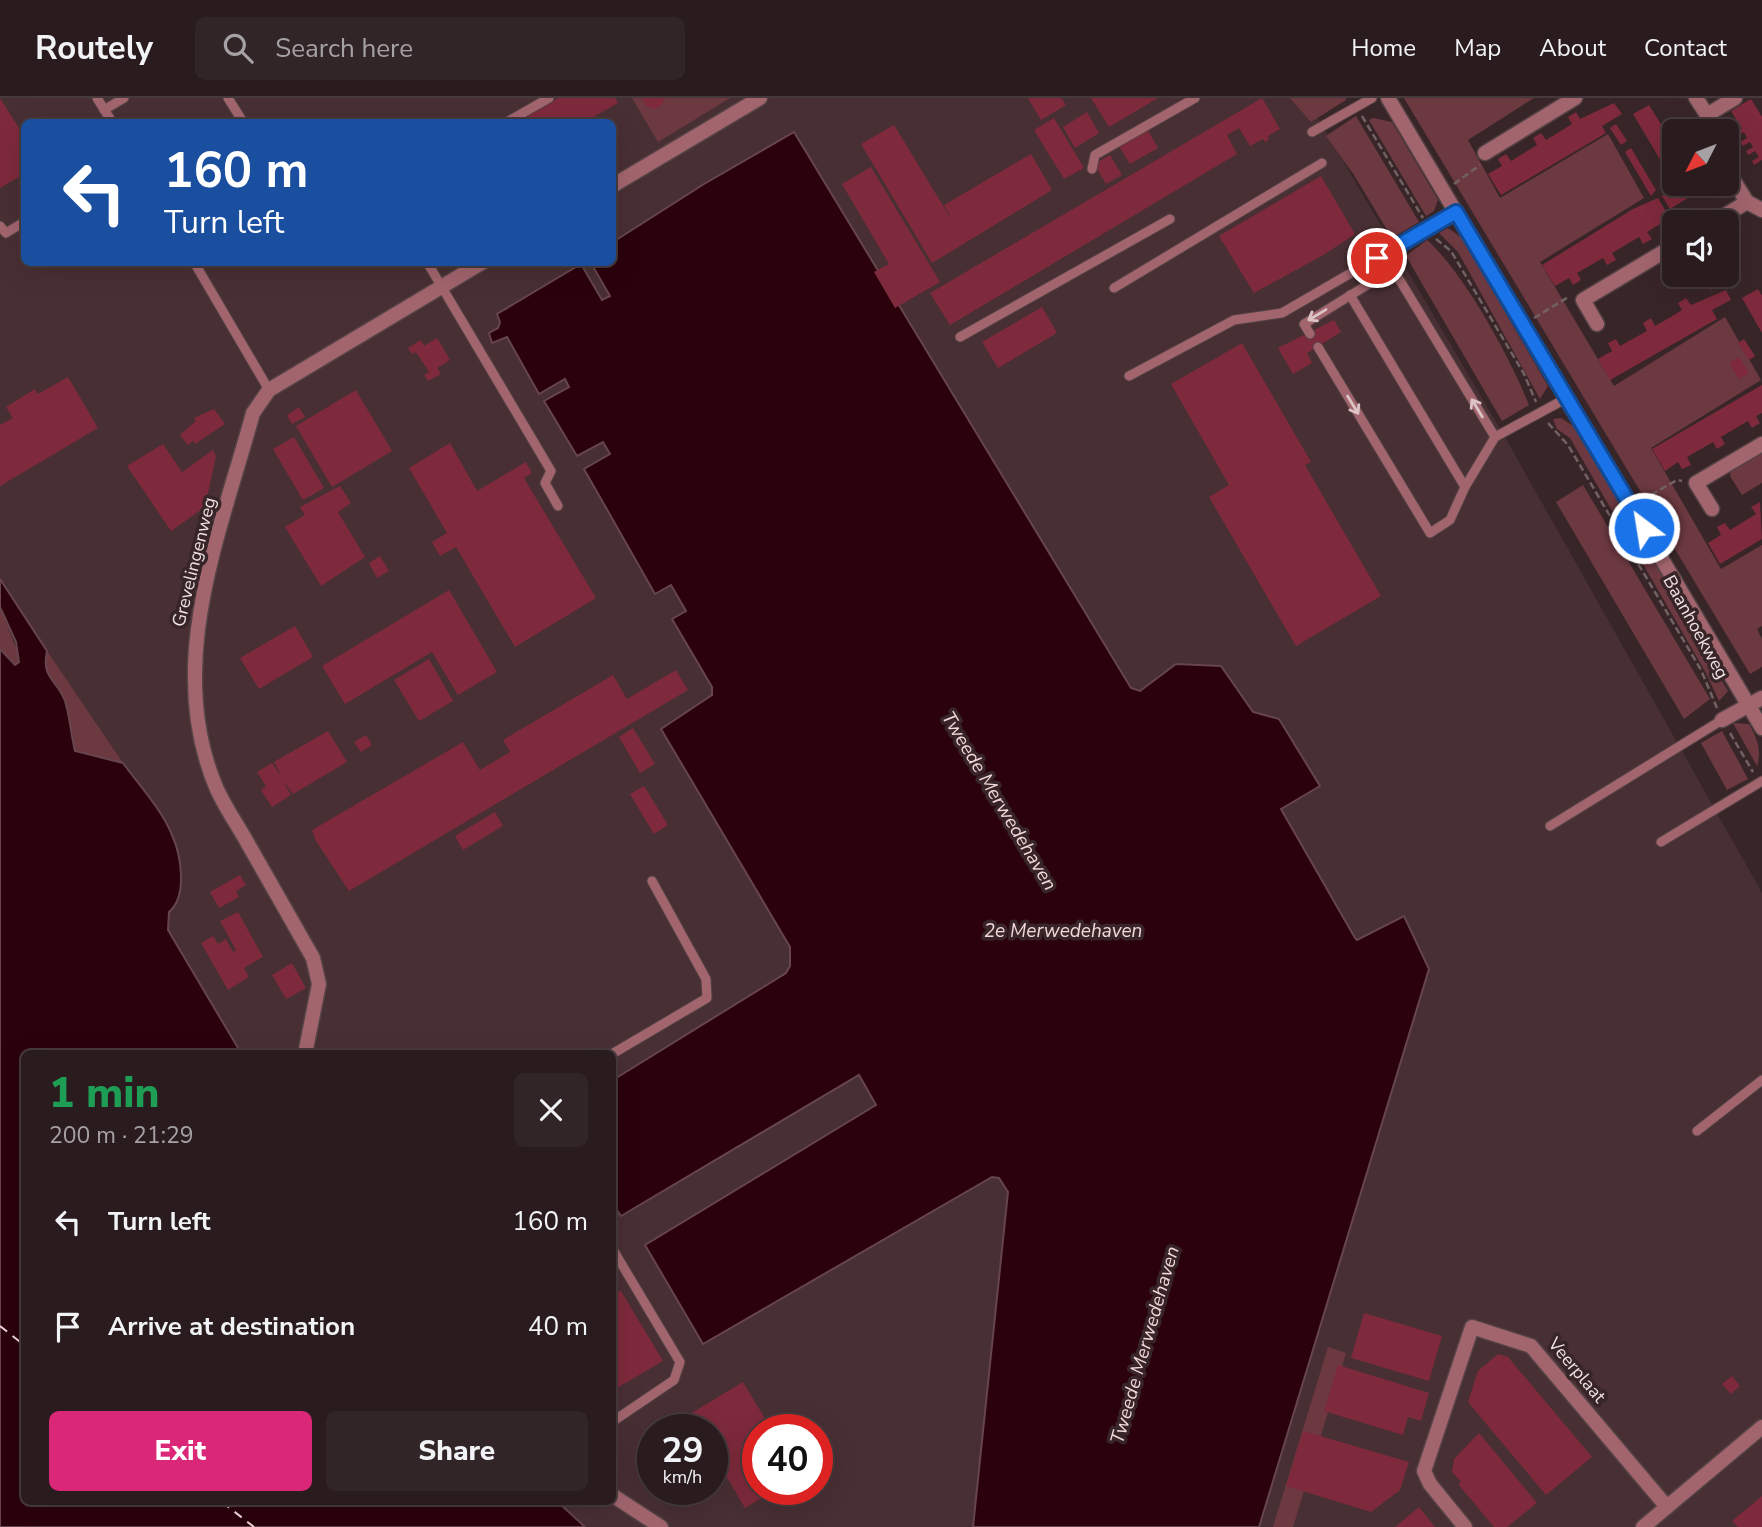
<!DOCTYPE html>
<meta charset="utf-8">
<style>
body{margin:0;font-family:"Nunito Sans",sans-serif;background:#322527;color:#f1f3f6;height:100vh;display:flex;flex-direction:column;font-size:26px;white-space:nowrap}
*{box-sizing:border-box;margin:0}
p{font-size:23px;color:#a5a1a4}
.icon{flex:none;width:38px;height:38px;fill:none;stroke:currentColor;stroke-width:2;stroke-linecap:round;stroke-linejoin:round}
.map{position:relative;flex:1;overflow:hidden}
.side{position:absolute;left:21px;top:952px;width:595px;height:455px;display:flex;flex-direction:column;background:#2a1c1e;border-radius:10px;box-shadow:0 7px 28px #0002,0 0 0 2px #463a3c}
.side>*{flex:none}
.hud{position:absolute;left:21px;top:21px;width:595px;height:147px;border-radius:10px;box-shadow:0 7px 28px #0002,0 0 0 2px #463a3c;background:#1a4fa0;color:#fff;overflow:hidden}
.needle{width:46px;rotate:228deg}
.controls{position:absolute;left:1662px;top:21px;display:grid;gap:14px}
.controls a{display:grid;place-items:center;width:77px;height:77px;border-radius:10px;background:#2a1c1e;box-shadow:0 7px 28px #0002,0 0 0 2px #463a3c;font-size:35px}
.speed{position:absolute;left:637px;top:1316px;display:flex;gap:14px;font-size:35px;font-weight:700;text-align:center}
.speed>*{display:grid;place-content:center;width:91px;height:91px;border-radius:50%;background:#2a1c1e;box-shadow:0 7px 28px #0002,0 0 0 2px #463a3c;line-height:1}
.speed small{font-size:18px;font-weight:400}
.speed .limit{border:10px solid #d22;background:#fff;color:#111}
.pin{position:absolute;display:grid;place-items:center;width:60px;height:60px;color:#fff;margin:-30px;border:4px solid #fff;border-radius:50%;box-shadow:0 2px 7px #0007}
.me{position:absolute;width:77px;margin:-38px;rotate:329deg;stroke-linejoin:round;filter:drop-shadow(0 0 5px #0008)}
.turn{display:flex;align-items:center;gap:24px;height:147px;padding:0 28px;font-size:32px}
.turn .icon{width:91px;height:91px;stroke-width:2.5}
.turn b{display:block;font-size:49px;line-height:60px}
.round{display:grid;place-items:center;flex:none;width:74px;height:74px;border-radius:10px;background:#322527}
.head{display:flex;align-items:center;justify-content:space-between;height:119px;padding:0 28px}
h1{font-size:42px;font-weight:800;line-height:52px;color:#1e9e55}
.cta{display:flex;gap:14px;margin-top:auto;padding:14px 28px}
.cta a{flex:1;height:80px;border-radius:10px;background:#db2777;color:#fff;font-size:28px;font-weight:800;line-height:80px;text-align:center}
.cta a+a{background:#322527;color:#f1f3f6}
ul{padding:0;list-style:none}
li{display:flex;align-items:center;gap:21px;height:105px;padding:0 28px}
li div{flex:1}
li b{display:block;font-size:26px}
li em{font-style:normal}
header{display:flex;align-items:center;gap:42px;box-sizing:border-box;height:98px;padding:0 35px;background:#2a1c1e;border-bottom:2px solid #463a3c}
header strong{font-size:33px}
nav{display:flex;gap:38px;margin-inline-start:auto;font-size:24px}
.search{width:490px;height:63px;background:#322527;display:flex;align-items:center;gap:18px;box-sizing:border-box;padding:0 24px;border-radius:10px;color:#a5a1a4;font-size:26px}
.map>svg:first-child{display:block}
.built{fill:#482f33;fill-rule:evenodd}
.green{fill:#6d3941}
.water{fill:#2b020c;stroke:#66454c;stroke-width:2}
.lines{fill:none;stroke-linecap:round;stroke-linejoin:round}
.ferry{stroke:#f2d8da;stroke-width:2;stroke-dasharray:9 7;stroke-linecap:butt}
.building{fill:#7e2a3c}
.service-casing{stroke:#554346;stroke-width:11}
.minor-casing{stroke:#554346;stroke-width:17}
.tertiary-casing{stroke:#554346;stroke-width:17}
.path{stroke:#726163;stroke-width:2.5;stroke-dasharray:7 3.5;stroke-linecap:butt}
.service{stroke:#a2656e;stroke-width:9}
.minor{stroke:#a2656e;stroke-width:14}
.tertiary{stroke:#a2656e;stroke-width:14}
.oneway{stroke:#dcc3c6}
.route-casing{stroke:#114b97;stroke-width:18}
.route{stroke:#1a73e8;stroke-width:12}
.labels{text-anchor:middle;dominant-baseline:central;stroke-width:7;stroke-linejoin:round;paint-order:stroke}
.street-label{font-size:18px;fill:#efe2e3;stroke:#382528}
.water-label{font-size:19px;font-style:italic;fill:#f2d8da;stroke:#382528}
</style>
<header>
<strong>Routely</strong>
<div class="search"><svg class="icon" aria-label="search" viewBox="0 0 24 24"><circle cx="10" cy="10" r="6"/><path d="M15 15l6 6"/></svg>Search here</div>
<nav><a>Home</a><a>Map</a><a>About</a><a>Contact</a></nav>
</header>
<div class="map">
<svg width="1762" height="1429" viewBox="0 0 1762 1429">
<rect width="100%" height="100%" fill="#382528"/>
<path class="built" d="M 0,0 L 1306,0 L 1502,334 L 1762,795 L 1762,1429 L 527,1429 L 504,1404 L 612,1404 L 612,956 L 198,955 L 0,502 ZM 24,24 L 612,24 L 612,164 L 24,164 ZM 653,1332 L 712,1332 L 712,1391 L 653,1391 ZM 758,1332 L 817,1332 L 817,1391 L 758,1391 Z"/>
<g class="green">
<path d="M 632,0 L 730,0 L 658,44 Z"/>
<path d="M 1290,0 L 1346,0 L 1346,2 L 1311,24 Z"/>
<path d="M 1404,0 L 1534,0 L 1468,42 L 1500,100 L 1608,36 L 1644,100 L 1540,164 L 1614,288 L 1725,219 L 1761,282 L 1651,350 L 1721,471 L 1762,447 L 1762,528 L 1757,531 L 1762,541 L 1762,569 L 1750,576 Z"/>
<path d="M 1356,18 L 1419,124 L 1392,140 L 1354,77 L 1326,38 Z"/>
<path d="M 1373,20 L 1392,24 L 1438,102 L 1434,113 L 1426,118 L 1369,22 Z"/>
<path d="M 1448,130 L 1462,140 L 1548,288 L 1540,301 L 1458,154 L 1439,135 Z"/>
<path d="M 1427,142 C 1465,176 1510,260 1529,307 L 1502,323 L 1406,158 Z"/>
<path d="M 1561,320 L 1573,328 L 1716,565 L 1714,569 L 1728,593 L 1719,603 L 1706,575 L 1570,340 L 1557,331 L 1553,321 Z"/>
<path d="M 1762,353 L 1762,385 L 1742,397 L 1730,378 L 1731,372 Z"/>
<path d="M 1583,387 L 1710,601 L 1684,621 L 1556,404 Z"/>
<path d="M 0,509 L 19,557 L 19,564 L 15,567 L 0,551 Z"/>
<path d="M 47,553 L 123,665 L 75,653 C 71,637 70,619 65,603 C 57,581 41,581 47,553 Z"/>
<path d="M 1733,625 L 1749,626 C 1757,640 1762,652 1757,668 Z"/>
<path d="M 1722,633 L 1748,681 L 1727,692 L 1701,645 Z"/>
<path d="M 1328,1249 L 1346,1255 L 1293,1429 L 1273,1429 Z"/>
</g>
<g class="water">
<path d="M 794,34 L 1131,590 L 1140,593 L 1176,566 L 1221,568 L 1253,614 L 1279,621 L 1320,688 L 1281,711 L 1355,840 L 1357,842 L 1404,818 L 1429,871 L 1259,1429 L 973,1429 L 1008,1094 L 999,1080 L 992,1079 L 703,1246 L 645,1147 L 876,1007 L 859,977 L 621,1118 L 612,1105 L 613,982 L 786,875 L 790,868 L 790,849 L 661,631 L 712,597 L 712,589 L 672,521 L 686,513 L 671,487 L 655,496 L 584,371 L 610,356 L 603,344 L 577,358 L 544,303 L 569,289 L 565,281 L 539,296 L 507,239 L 492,245 L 489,235 L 498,230 L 500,224 L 497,216 L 581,166 L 602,202 L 610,198 L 591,165 L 612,164 L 613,144 L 704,86 Z"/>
<path d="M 0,481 L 47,553 C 41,581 57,581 65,603 C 70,619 71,637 75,653 L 123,665 C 139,687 162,712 172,737 C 181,757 188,798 169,814 L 168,832 L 241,955 L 24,956 L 24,1404 L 558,1404 L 585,1429 L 0,1429 L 0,551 L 15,567 L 19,564 L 16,544 L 0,509 Z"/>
</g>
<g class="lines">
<g class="ferry">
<path d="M 0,1228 L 24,1247"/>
<path d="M 222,1404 L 254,1429"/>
</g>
</g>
<g class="building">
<path d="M 0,0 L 24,38 L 24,76 L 0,90 Z"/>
<path d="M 558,0 L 615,0 L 618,5 L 585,24 L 517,24 Z"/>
<path d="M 642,0 L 665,0 L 661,8 L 654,11 L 646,8 Z"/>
<path d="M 1028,0 L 1061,0 L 1066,7 L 1041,22 Z"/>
<path d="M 1091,0 L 1158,0 L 1109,29 Z"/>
<path d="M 1262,0 L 1280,31 L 1268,38 L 1269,41 L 1265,44 L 1263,41 L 1250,48 L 1239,30 L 1227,37 L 1237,56 L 950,227 L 930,195 Z"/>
<path d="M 1751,1 L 1762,19 L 1762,62 L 1754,67 L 1752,63 L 1759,59 L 1755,53 L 1748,57 L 1746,53 L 1753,49 L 1750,44 L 1743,48 L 1740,44 L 1747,40 L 1744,34 L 1737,38 L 1735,34 L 1742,30 L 1738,25 L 1731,29 L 1729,25 L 1736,21 L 1731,13 Z"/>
<path d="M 1614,5 L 1622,16 L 1602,28 L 1606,35 L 1501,97 L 1488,76 L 1502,68 L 1498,61 L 1506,56 L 1511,63 L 1537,47 L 1533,40 L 1541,35 L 1546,42 L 1572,26 L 1568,19 L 1576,14 L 1580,21 Z"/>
<path d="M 1649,7 L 1675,49 L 1675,86 L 1695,86 L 1699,93 L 1670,111 L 1662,98 L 1677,90 L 1633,16 Z"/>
<path d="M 1087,14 L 1099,35 L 1075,50 L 1063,29 Z"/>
<path d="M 1054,20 L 1084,70 L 1064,81 L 1034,32 Z"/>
<path d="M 1616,26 L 1627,43 L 1621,47 L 1610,30 Z"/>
<path d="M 894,27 L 953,124 L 944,107 L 1031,56 L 1052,92 L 932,165 L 861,46 Z"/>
<path d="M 1147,31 L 1158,50 L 1130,66 L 1119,48 Z"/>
<path d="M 1631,50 L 1656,92 L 1651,98 L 1625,54 Z"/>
<path d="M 1110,57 L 1122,77 L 1106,86 L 1094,66 Z"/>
<path d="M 871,69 L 940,184 L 895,210 L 874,174 L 889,166 L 842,86 Z"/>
<path d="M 1321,78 L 1355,136 L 1325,156 L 1254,195 L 1219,138 Z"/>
<path d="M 1658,100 L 1670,120 L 1647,134 L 1652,141 L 1643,146 L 1639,139 L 1612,155 L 1616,162 L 1607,167 L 1603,160 L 1577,175 L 1581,182 L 1573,187 L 1569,180 L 1555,188 L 1542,167 L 1633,111 Z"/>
<path d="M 1709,177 L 1718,177 L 1723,186 L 1711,192 L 1704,180 Z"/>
<path d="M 1758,191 L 1762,198 L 1762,235 L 1742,200 Z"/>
<path d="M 1726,192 L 1731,202 L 1712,212 L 1717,221 L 1610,282 L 1598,261 L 1612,253 L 1608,245 L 1616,241 L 1620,248 L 1647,233 L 1643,225 L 1651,220 L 1655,228 L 1669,220 L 1682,212 L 1678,205 L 1686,200 L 1691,207 Z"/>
<path d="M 1042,209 L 1057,235 L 998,270 L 982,244 Z"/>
<path d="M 1334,222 L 1341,234 L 1307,255 L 1312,265 L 1293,276 L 1278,250 Z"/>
<path d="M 437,240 L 450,262 L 437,270 L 441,276 L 428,283 L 424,277 L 429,274 L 416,254 L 412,256 L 408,250 L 421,242 L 424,248 Z"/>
<path d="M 1744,241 L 1755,258 L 1749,262 L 1738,245 Z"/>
<path d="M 1242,245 L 1311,364 L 1305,367 L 1381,498 L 1296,548 L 1209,399 L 1229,387 L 1171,286 Z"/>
<path d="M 1739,259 L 1749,275 L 1739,281 L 1729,265 Z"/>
<path d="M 68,279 L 98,330 L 0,388 L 0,327 L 13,320 L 6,309 L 35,291 L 38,296 Z"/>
<path d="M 1762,287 L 1762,315 L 1756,318 L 1760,325 L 1752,330 L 1748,323 L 1721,339 L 1725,346 L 1717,351 L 1713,344 L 1687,359 L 1691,367 L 1682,371 L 1678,364 L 1665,373 L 1652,351 Z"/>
<path d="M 356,292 L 392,353 L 332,389 L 296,328 Z"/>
<path d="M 299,309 L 305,319 L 292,326 L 287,317 Z"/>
<path d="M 214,311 L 225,326 L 195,346 L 193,343 L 188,347 L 180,337 L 196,323 L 194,320 Z"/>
<path d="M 294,339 L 324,390 L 303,402 L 273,351 Z"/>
<path d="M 450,345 L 477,393 L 526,364 L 532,375 L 524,380 L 596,500 L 515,549 L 456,449 L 440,458 L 432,444 L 447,435 L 409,370 Z"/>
<path d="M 163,346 L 182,374 L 213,352 L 216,358 L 205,409 L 171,433 L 127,368 Z"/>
<path d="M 340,388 L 351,405 L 338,414 L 365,459 L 321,488 L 285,429 L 305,417 L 300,409 Z"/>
<path d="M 1760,404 L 1762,441 L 1720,466 L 1708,445 L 1721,437 L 1717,429 L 1725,425 L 1730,432 L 1756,416 L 1751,409 Z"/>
<path d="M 380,458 L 389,473 L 377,480 L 369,465 Z"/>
<path d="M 449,492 L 497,574 L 458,597 L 432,554 L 345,606 L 322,568 Z"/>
<path d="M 295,528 L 313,559 L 259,591 L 240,560 Z"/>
<path d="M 429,561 L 453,603 L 419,623 L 394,582 Z"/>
<path d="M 676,572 L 688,592 L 349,793 L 316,743 L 312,732 L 463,644 L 480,672 L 510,654 L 503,642 L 613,577 L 627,601 Z"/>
<path d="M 633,630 L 655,666 L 640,675 L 619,639 Z"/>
<path d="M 328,633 L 347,664 L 293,696 L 283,683 L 291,697 L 272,709 L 261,692 L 266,688 L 257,674 L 272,665 L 282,679 L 274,664 Z"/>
<path d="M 366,637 L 372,647 L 361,654 L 354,644 Z"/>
<path d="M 644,688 L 668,727 L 654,736 L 630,696 Z"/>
<path d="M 495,714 L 503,728 L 463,752 L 455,738 Z"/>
<path d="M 240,777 L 246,787 L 236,793 L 239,799 L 219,810 L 210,794 Z"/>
<path d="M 238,814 L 263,859 L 244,870 L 249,879 L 228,892 L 201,845 L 213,838 L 218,846 L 226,841 L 233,854 L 236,852 L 220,823 Z"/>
<path d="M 292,865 L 306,890 L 286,901 L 272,877 Z"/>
<path d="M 612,1185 L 618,1194 L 621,1193 L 663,1263 L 612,1293 Z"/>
<path d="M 1364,1215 L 1442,1238 L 1429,1283 L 1351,1260 Z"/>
<path d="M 1498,1256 L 1508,1259 L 1592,1359 L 1546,1397 L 1468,1304 L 1478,1273 Z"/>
<path d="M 1338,1267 L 1429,1295 L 1421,1323 L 1408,1319 L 1403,1337 L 1324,1313 Z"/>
<path d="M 1732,1278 L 1740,1288 L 1731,1296 L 1722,1286 Z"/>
<path d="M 743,1284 L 772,1332 L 758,1332 L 758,1391 L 777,1391 L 745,1410 L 712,1354 L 712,1332 L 699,1332 L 690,1316 Z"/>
<path d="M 1303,1333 L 1409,1364 L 1400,1392 L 1371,1414 L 1286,1388 Z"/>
<path d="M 1479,1335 L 1537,1405 L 1507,1429 L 1494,1429 L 1458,1386 L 1461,1384 L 1452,1374 L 1454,1361 Z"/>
<path d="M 1762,1398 L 1762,1429 L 1738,1429 L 1732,1423 Z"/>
<path d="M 1419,1409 L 1435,1429 L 1395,1429 Z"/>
</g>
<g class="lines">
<defs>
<g id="service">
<path d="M 97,0 L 112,24"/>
<path d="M 228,0 L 243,24"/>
<path d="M 104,12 L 124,0"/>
<path d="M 507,24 L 549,0"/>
<path d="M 1312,34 L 1372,0"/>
<path d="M 1092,71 L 1095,57 L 1195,0"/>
<path d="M 0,128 L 6,135 L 24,124"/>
<path d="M 194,164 L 269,292"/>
<path d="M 427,164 L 551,373 L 545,385 L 558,408"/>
<path d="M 1114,190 L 1322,65"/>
<path d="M 1350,197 L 1465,389"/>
<path d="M 1310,236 L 1304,226 L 1393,171 L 1495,339 L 1465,389 L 1450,422 L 1430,435 L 1318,249"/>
<path d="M 960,239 L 1170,121"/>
<path d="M 1129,278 L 1234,222 L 1282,215 L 1456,114"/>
<path d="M 1495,339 L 1567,300"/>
<path d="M 1550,728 L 1722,622"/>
<path d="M 1661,744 L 1762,683"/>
<path d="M 612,956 L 707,900 L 706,881 L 652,783"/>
<path d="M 1697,1033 L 1762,982"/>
<path d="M 612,1150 L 680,1264 L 674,1282 L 612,1324"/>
</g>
<g id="minor">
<path d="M 1696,0 L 1707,17 L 1705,33"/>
<path d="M 1707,17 L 1735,0"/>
<path d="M 1485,55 L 1575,0"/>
<path d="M 1727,72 L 1747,104 L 1762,112"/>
<path d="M 612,88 L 760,0"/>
<path d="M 1714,124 L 1747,104"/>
<path d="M 1597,226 L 1583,202 L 1675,147"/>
<path d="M 1712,411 L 1696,385 L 1762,346"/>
<path d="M 1722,622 L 1762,600"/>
<path d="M 305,956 L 319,886 L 313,860 C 291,822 269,783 247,744 C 237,726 224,708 216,689 C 164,566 220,436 253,315 L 269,292 L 483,164"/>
<path d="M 612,1397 L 661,1429"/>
<path d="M 1465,1429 L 1430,1386 L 1424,1373 L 1472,1229 L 1531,1248 L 1667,1409"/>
<path d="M 1643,1429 L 1762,1329"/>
</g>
<path id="tertiary" d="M 1388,0 L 1762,630"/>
</defs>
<use href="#service" class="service-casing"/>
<use href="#minor" class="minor-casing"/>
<use href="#tertiary" class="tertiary-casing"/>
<g class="path">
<path d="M 1362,18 L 1423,120"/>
<path d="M 1454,86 L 1480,67"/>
<path d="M 1436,141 L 1451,153 L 1524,276 L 1536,304"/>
<path d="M 1534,220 L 1570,198"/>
<path d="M 1548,325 L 1568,347 L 1701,572 L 1717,610"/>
<path d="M 1642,402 L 1677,382 L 1682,383"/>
<path d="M 1730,635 L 1753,674"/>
</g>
<use href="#service" class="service"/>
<use href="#minor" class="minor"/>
<use href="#tertiary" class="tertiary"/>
</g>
<defs><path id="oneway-shaft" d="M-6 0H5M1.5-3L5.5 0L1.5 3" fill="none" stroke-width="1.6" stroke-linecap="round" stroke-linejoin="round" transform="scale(1.75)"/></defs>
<g class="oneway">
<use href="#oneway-shaft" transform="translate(1317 217) rotate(149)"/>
<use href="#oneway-shaft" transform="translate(1353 307) rotate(59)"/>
<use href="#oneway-shaft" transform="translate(1477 310) rotate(-121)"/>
</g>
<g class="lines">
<defs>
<path id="route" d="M 1377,160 L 1456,114 L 1644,430"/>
</defs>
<use href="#route" class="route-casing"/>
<use href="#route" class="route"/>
</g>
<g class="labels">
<g class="street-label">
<text transform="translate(194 464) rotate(-76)">Grevelingenweg</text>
<text transform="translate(1696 529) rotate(61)">Baanhoekweg</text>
<text transform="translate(1577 1272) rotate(50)">Veerplaat</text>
</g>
<g class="water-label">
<text transform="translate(999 703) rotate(59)">Tweede Merwedehaven</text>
<text x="1063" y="833">2e Merwedehaven</text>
<text transform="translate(1145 1247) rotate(-74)">Tweede Merwedehaven</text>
</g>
</g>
</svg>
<div class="controls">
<a><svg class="needle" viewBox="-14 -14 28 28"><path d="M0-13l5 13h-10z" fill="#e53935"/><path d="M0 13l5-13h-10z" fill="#a5a1a4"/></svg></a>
<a><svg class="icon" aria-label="sound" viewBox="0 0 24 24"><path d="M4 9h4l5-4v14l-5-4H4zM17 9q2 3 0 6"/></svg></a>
</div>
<div class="speed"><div>29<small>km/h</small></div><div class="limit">40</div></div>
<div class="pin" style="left:1377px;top:160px;background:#d93025"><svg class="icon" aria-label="arrive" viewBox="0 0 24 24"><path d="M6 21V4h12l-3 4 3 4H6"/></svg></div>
<svg class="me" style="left:1644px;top:430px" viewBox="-20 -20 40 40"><circle r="17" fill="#1a73e8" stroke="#fff" stroke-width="3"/><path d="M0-11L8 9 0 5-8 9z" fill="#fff"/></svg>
<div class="hud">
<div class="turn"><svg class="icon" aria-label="left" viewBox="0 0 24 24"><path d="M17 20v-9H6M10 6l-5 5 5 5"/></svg><div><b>160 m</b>Turn left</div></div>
</div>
<section class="side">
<div class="head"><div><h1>1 min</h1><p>200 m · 21:29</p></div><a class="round"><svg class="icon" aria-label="close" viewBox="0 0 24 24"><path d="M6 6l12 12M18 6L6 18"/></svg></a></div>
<ul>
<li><svg class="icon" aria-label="left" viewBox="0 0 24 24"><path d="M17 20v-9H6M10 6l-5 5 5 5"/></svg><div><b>Turn left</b></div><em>160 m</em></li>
<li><svg class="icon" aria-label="arrive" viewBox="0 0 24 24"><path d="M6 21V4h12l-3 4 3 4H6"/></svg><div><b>Arrive at destination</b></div><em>40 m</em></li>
</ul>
<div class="cta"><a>Exit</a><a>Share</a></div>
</section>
</div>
